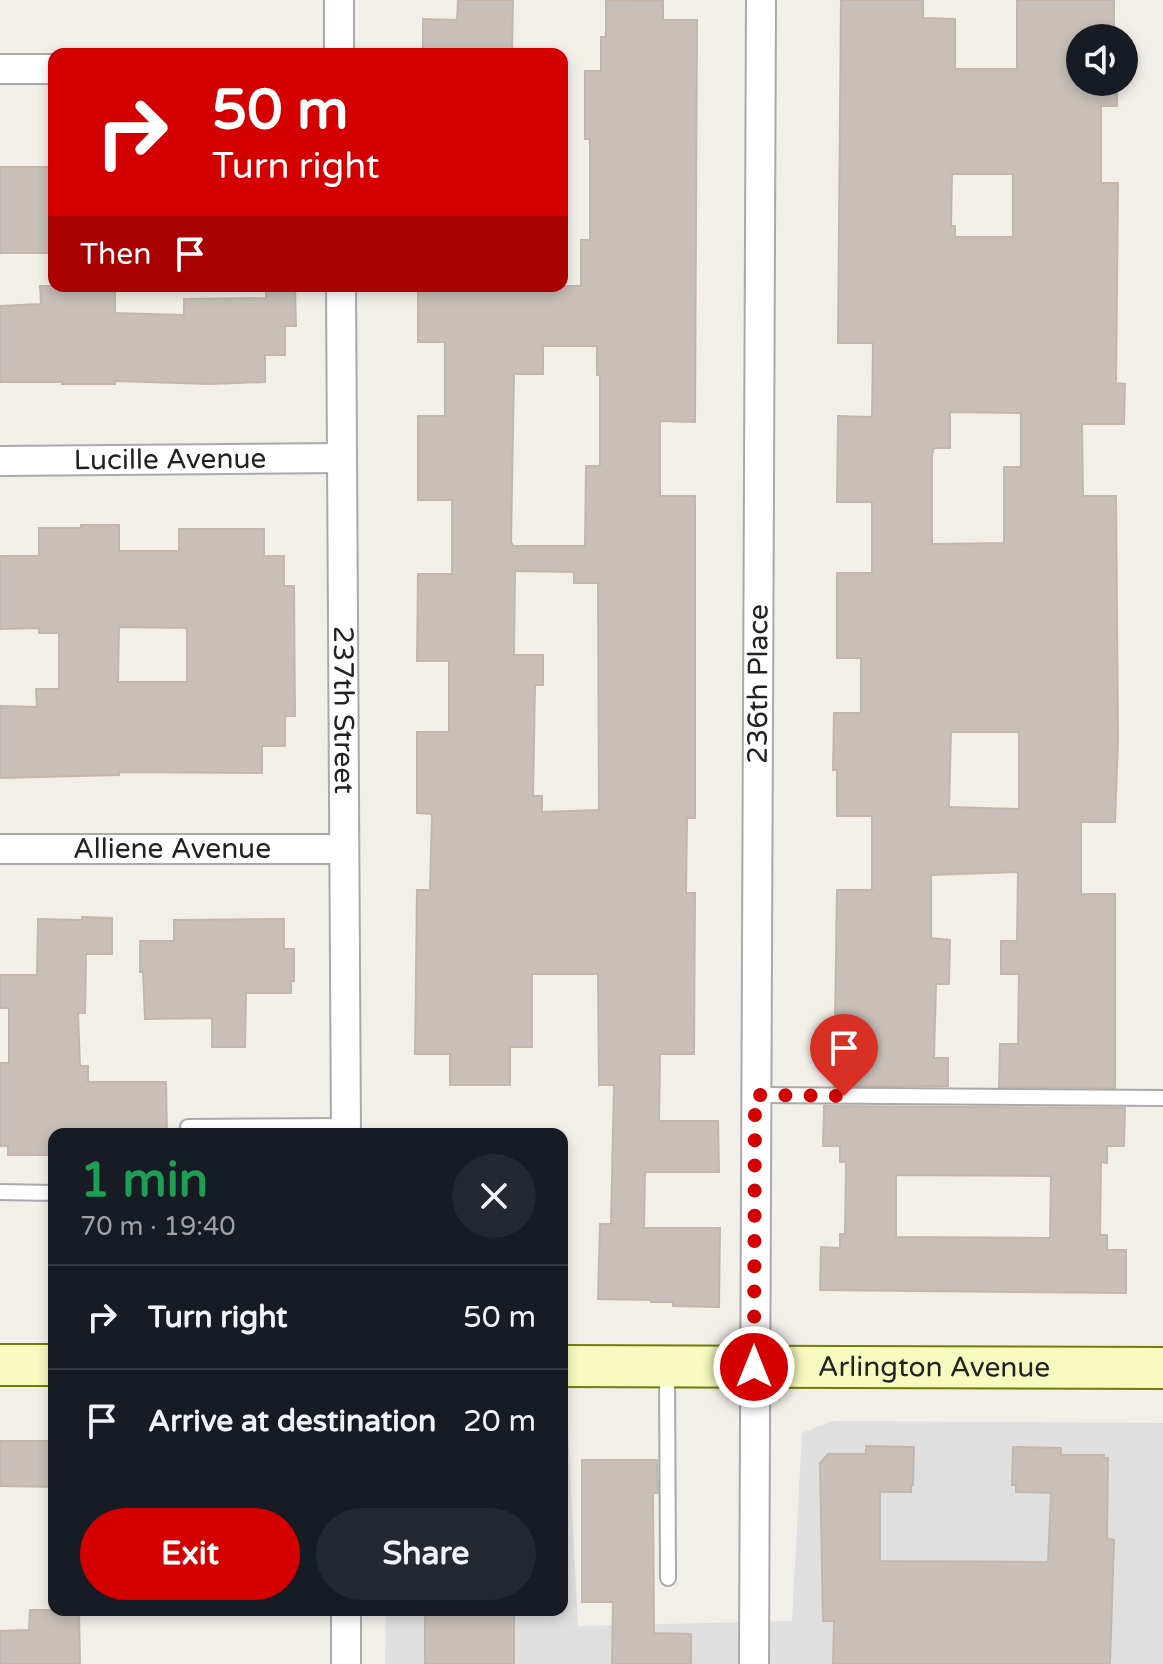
<!DOCTYPE html>
<meta charset="utf-8">
<style>
body{margin:0;font-family:"Varela Round",sans-serif;background:#242831;color:#f1f3f6;height:100vh;display:flex;flex-direction:column;font-size:30px;white-space:nowrap}
*{box-sizing:border-box;margin:0}
p{font-size:26px;color:#9ea1a6}
.icon{flex:none;width:44px;height:44px;fill:none;stroke:currentColor;stroke-width:2;stroke-linecap:round;stroke-linejoin:round}
.map{position:relative;flex:1;overflow:hidden}
.side{position:absolute;left:48px;top:1128px;width:520px;height:488px;display:flex;flex-direction:column;background:#171b24;border-radius:16px;box-shadow:0 4px 12px #0003}
.side>*{flex:none}
.hud{position:absolute;left:48px;top:48px;width:520px;height:244px;border-radius:16px;box-shadow:0 4px 12px #0003;background:#d40000;color:#fff;overflow:hidden}
.buttons{position:absolute;left:1066px;top:24px;display:grid;gap:16px}
.buttons a{display:grid;place-items:center;width:72px;height:72px;border-radius:50%;background:#171b24;box-shadow:0 4px 12px #0003;font-size:40px}
.pin{position:absolute;display:grid;place-items:center;width:68px;height:68px;color:#fff;margin:-82px -34px;border-radius:50% 50% 50% 0;rotate:-45deg;box-shadow:0 0 8px #0007}
.pin .icon{rotate:45deg}
.me{position:absolute;width:88px;margin:-44px;rotate:0deg;stroke-linejoin:round;filter:drop-shadow(0 0 6px #0008)}
.turn{display:flex;align-items:center;gap:28px;height:168px;padding:0 32px;font-size:36px}
.turn .icon{width:104px;height:104px;stroke-width:2.5}
.turn b{display:block;font-size:56px;line-height:68px}
.then{display:flex;align-items:center;height:76px;padding:0 32px;background:#0003;gap:16px;font-size:30px}
.round{display:grid;place-items:center;flex:none;width:84px;height:84px;border-radius:42px;background:#242831}
.headline{display:flex;align-items:center;justify-content:space-between;height:136px;padding:0 32px}
h1{font-size:48px;font-weight:700;line-height:60px;color:#1e9e55}
.action{display:flex;gap:16px;margin-top:auto;padding:16px 32px}
.action a{flex:1;height:92px;border-radius:48px;background:#d40000;color:#fff;font-size:32px;font-weight:700;line-height:92px;text-align:center}
.action a+a{background:#242831;color:#f1f3f6}
ul{padding:0;list-style:none}
li{display:flex;align-items:center;gap:24px;height:104px;padding:0 32px;border-top:2px solid #363941}
li div{flex:1}
li b{display:block;font-size:30px}
li em{font-style:normal}
.map>svg:first-child{display:block}
.residential{fill:#e0dfdf}
.building{fill:#c7bfb8;stroke:#c4b6ab;stroke-width:2;fill-rule:evenodd}
.lines{fill:none;stroke-linecap:round;stroke-linejoin:round}
.lane-casing{stroke:#a9a9a9;stroke-width:18}
.street-casing{stroke:#a9a9a9;stroke-width:32}
.secondary-casing{stroke:#707d05;stroke-width:44}
.lane{stroke:#fff;stroke-width:14}
.street{stroke:#fff;stroke-width:28}
.secondary{stroke:#f7fabf;stroke-width:40}
.route{stroke:#d40000;stroke-width:14;stroke-dasharray:0 25.2}
.labels{text-anchor:middle;dominant-baseline:central;stroke-width:7;stroke-linejoin:round;paint-order:stroke}
.street-label{font-size:28px;fill:#222;stroke:#fff}
</style>
<div class="map">
<svg width="1163" height="1664" viewBox="0 0 1163 1664">
<rect width="100%" height="100%" fill="#f2efe9"/>
<path class="residential" d="M 832,1421 L 1163,1423 L 1163,1664 L 385,1664 L 386,1610 L 562,1610 L 562,1429 L 568,1429 L 578,1626 L 792,1621 L 802,1433 Z"/>
<g class="building">
<path d="M 458,0 L 513,0 L 512,54 L 423,54 L 423,19 L 457,20 Z"/>
<path d="M 606,0 L 663,1 L 663,20 L 697,20 L 695,422 L 660,421 L 660,496 L 695,496 L 695,818 L 687,818 L 686,893 L 695,893 L 694,1054 L 660,1054 L 659,1121 L 718,1121 L 719,1172 L 645,1172 L 644,1228 L 720,1228 L 719,1307 L 673,1306 L 673,1302 L 651,1302 L 651,1300 L 598,1299 L 600,1224 L 611,1224 L 614,1085 L 599,1085 L 598,974 L 532,974 L 532,1047 L 510,1047 L 510,1085 L 450,1085 L 450,1054 L 415,1054 L 417,890 L 430,890 L 432,814 L 417,813 L 417,732 L 449,732 L 449,661 L 417,661 L 418,574 L 452,574 L 452,500 L 418,500 L 418,416 L 445,416 L 445,342 L 418,342 L 418,286 L 581,286 L 581,240 L 590,240 L 590,139 L 585,139 L 585,71 L 601,71 L 601,37 L 606,37 ZM 543,346 L 597,346 L 597,375 L 600,375 L 600,466 L 586,466 L 585,546 L 513,546 L 511,542 L 514,374 L 543,374 ZM 515,571 L 574,572 L 574,583 L 598,583 L 599,810 L 542,812 L 542,796 L 533,796 L 535,685 L 543,685 L 543,655 L 514,655 Z"/>
<path d="M 841,0 L 923,0 L 923,18 L 955,19 L 955,69 L 1017,69 L 1017,0 L 1114,0 L 1114,38 L 1080,38 L 1080,82 L 1117,82 L 1117,106 L 1101,106 L 1101,183 L 1118,183 L 1116,383 L 1125,384 L 1124,424 L 1082,424 L 1083,496 L 1116,496 L 1118,739 L 1115,822 L 1081,822 L 1081,894 L 1115,894 L 1115,1088 L 999,1087 L 1000,1044 L 1018,1044 L 1019,974 L 1001,974 L 1001,941 L 1017,941 L 1018,872 L 931,875 L 931,938 L 950,940 L 949,984 L 936,984 L 934,1058 L 948,1058 L 948,1086 L 834,1086 L 837,890 L 872,890 L 872,816 L 837,816 L 837,770 L 833,770 L 834,713 L 861,713 L 861,658 L 837,658 L 837,573 L 872,573 L 872,502 L 837,502 L 838,416 L 872,417 L 873,343 L 838,343 ZM 952,174 L 1013,174 L 1013,237 L 955,237 L 955,226 L 951,226 ZM 950,412 L 1021,413 L 1021,467 L 1004,467 L 1004,543 L 932,544 L 932,455 L 934,448 L 950,448 ZM 951,732 L 1019,732 L 1019,809 L 949,807 Z"/>
<rect x="0" y="167" width="54" height="86"/>
<path d="M 40,286 L 115,286 L 115,313 L 184,315 L 184,299 L 266,298 L 266,286 L 295,286 L 296,326 L 285,326 L 285,355 L 265,355 L 265,382 L 210,384 L 115,381 L 115,384 L 62,384 L 62,382 L 0,382 L 0,306 L 41,304 Z"/>
<path d="M 81,525 L 119,525 L 119,551 L 179,551 L 179,529 L 264,529 L 264,556 L 284,556 L 284,586 L 294,586 L 295,716 L 285,716 L 285,746 L 262,746 L 262,773 L 119,772 L 119,775 L 0,778 L 0,706 L 37,707 L 36,689 L 59,689 L 59,633 L 39,633 L 39,628 L 0,629 L 0,556 L 39,556 L 39,528 L 81,528 ZM 119,627 L 187,628 L 187,682 L 118,682 Z"/>
<path d="M 82,917 L 112,918 L 112,954 L 86,954 L 85,1013 L 78,1013 L 80,1066 L 88,1066 L 88,1082 L 166,1082 L 167,1134 L 54,1134 L 54,1155 L 8,1155 L 8,1146 L 0,1146 L 0,1063 L 9,1063 L 9,1008 L 0,1008 L 0,975 L 37,975 L 38,919 L 82,920 Z"/>
<path d="M 284,919 L 284,949 L 294,949 L 294,981 L 291,981 L 291,993 L 246,993 L 245,1047 L 212,1047 L 212,1018 L 145,1019 L 143,972 L 140,972 L 140,941 L 174,941 L 174,920 Z"/>
<path d="M 824,1106 L 1125,1108 L 1124,1146 L 1107,1146 L 1107,1163 L 1101,1162 L 1100,1235 L 1107,1235 L 1107,1250 L 1126,1250 L 1126,1293 L 820,1290 L 821,1247 L 840,1248 L 840,1234 L 845,1234 L 846,1162 L 840,1162 L 840,1146 L 823,1146 ZM 896,1175 L 1051,1176 L 1050,1238 L 896,1237 Z"/>
<path d="M 0,1441 L 54,1441 L 54,1487 L 0,1486 Z"/>
<path d="M 866,1446 L 914,1447 L 913,1485 L 911,1485 L 911,1492 L 880,1492 L 880,1561 L 1048,1562 L 1051,1493 L 1016,1492 L 1016,1485 L 1012,1485 L 1013,1447 L 1061,1448 L 1061,1455 L 1104,1455 L 1104,1458 L 1108,1458 L 1107,1538 L 1114,1540 L 1110,1664 L 833,1664 L 834,1621 L 823,1621 L 820,1463 L 828,1454 L 866,1454 Z"/>
<path d="M 582,1460 L 657,1460 L 658,1493 L 653,1493 L 654,1633 L 691,1634 L 691,1664 L 612,1664 L 613,1602 L 582,1602 Z"/>
<path d="M 30,1610 L 79,1610 L 80,1664 L 0,1664 L 0,1631 L 29,1630 Z"/>
<rect x="425" y="1610" width="89" height="54"/>
</g>
<g class="lines">
<defs>
<g id="lane">
<path d="M 755,1095 L 1163,1098"/>
<path d="M 188,1127 L 346,1126"/>
<path d="M 0,1192 L 54,1193"/>
<path d="M 667,1367 L 668,1578"/>
</g>
<g id="street">
<path d="M 339,54 L 339,0"/>
<path d="M 0,69 L 54,69"/>
<path id="s1" d="M 341,286 L 346,1134"/>
<path id="s2" d="M 0,461 L 342,458"/>
<path id="s3" d="M 0,849 L 344,849"/>
<path d="M 346,1664 L 346,1610"/>
<path id="s4" d="M 754,1664 L 761,0"/>
</g>
<g id="secondary">
<path d="M 0,1365 L 54,1365"/>
<path id="s5" d="M 562,1366 L 1163,1368"/>
</g>
</defs>
<use href="#lane" class="lane-casing"/>
<use href="#street" class="street-casing"/>
<use href="#secondary" class="secondary-casing"/>
<use href="#lane" class="lane"/>
<use href="#street" class="street"/>
<use href="#secondary" class="secondary"/>
</g>
<g class="lines">
<path class="route" d="M 754,1367 L 755,1095 L 844,1096"/>
</g>
<g class="labels">
<g class="street-label">
<text stroke="none"><textPath href="#s2" startOffset="170">Lucille Avenue</textPath></text>
<text stroke="none"><textPath href="#s4" startOffset="980">236th Place</textPath></text>
<text stroke="none"><textPath href="#s1" startOffset="424">237th Street</textPath></text>
<text stroke="none"><textPath href="#s3" startOffset="172">Alliene Avenue</textPath></text>
<text stroke="none"><textPath href="#s5" startOffset="372">Arlington Avenue</textPath></text>
</g>
</g>
</svg>
<div class="buttons">
<a><svg class="icon" aria-label="sound" viewBox="0 0 24 24"><path d="M4 9h4l5-4v14l-5-4H4zM17 9q2 3 0 6"/></svg></a>
</div>
<div class="pin" style="left:844px;top:1096px;background:#d93025"><svg class="icon" aria-label="arrive" viewBox="0 0 24 24"><path d="M6 21V4h12l-3 4 3 4H6"/></svg></div>
<svg class="me" style="left:754px;top:1367px" viewBox="-20 -20 40 40"><circle r="17" fill="#d40000" stroke="#fff" stroke-width="3"/><path d="M0-11L8 9 0 5-8 9z" fill="#fff"/></svg>
<div class="hud">
<div class="turn"><svg class="icon" aria-label="right" viewBox="0 0 24 24"><path d="M7 20v-9h11M14 6l5 5-5 5"/></svg><div><b>50 m</b>Turn right</div></div>
<div class="then">Then<svg class="icon" aria-label="arrive" viewBox="0 0 24 24"><path d="M6 21V4h12l-3 4 3 4H6"/></svg></div>
</div>
<section class="side">
<div class="headline"><div><h1>1 min</h1><p>70 m · 19:40</p></div><a class="round"><svg class="icon" aria-label="close" viewBox="0 0 24 24"><path d="M6 6l12 12M18 6L6 18"/></svg></a></div>
<ul>
<li><svg class="icon" aria-label="right" viewBox="0 0 24 24"><path d="M7 20v-9h11M14 6l5 5-5 5"/></svg><div><b>Turn right</b></div><em>50 m</em></li>
<li><svg class="icon" aria-label="arrive" viewBox="0 0 24 24"><path d="M6 21V4h12l-3 4 3 4H6"/></svg><div><b>Arrive at destination</b></div><em>20 m</em></li>
</ul>
<div class="action"><a>Exit</a><a>Share</a></div>
</section>
</div>
